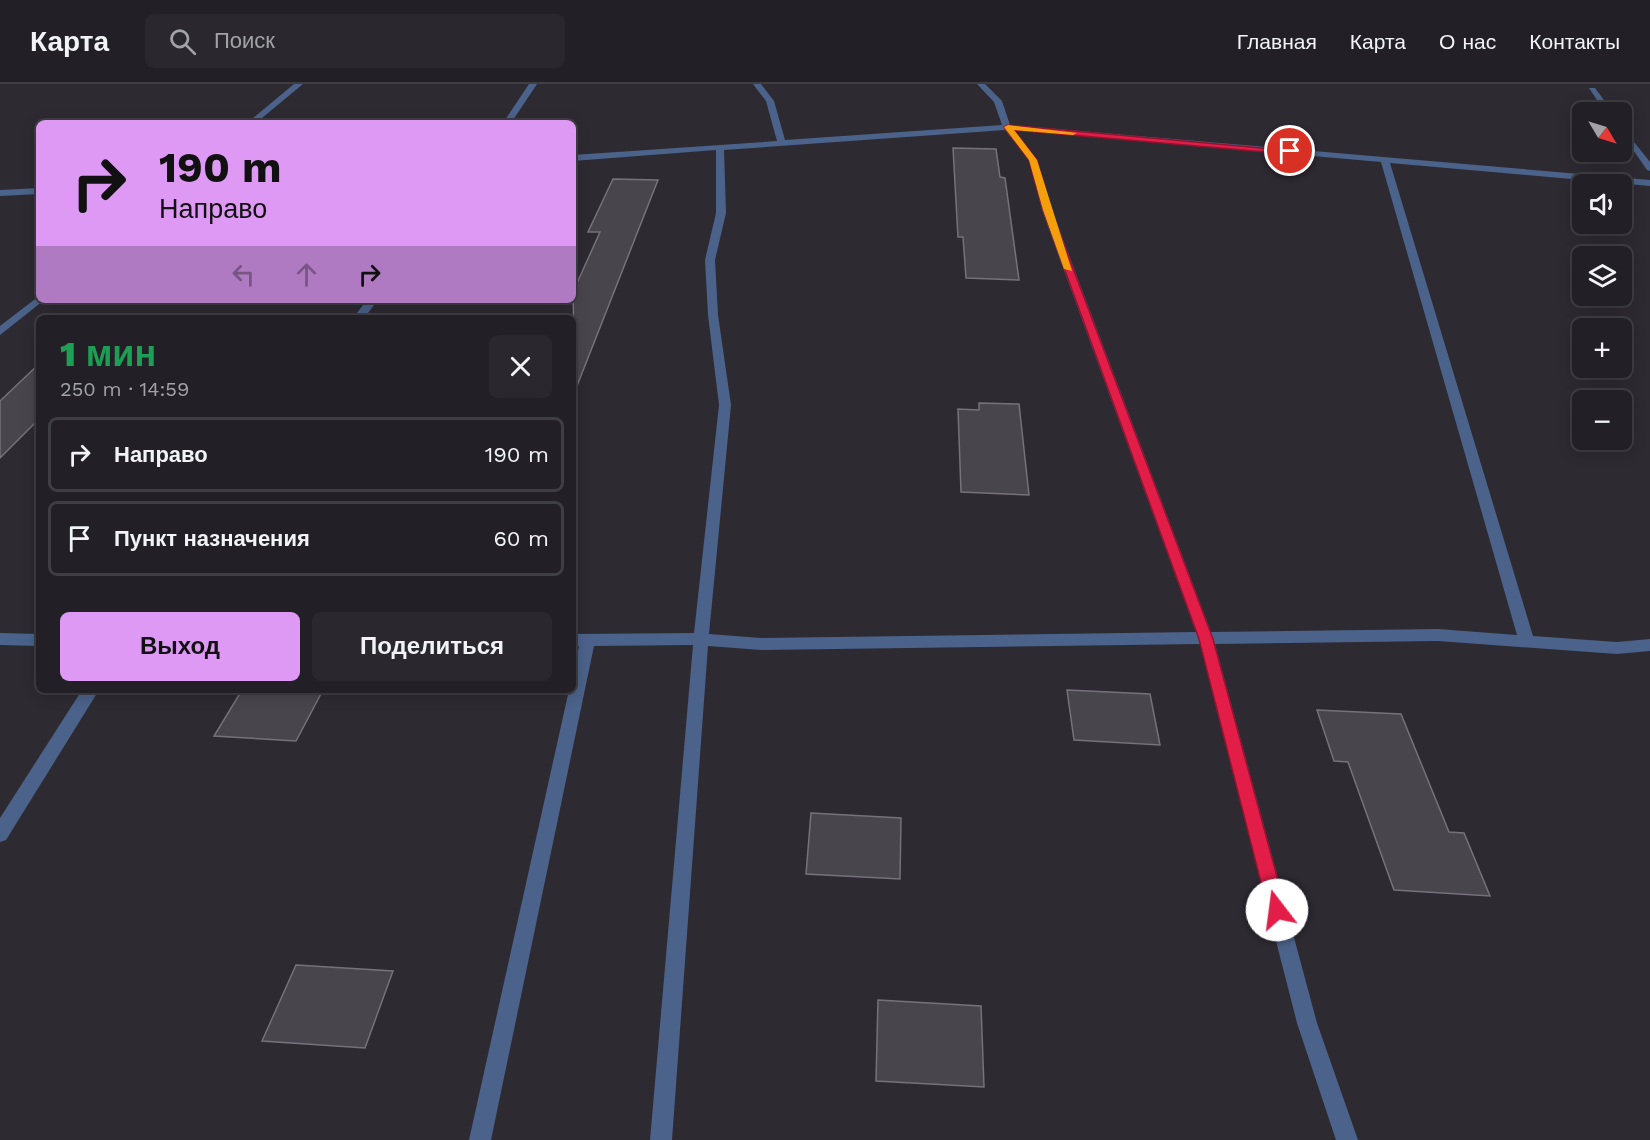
<!DOCTYPE html>
<html lang="ru">
<meta charset="utf-8">
<style>
body{margin:0;font-family:"Work Sans",sans-serif;background:#2a282e;color:#f1f3f6;height:100vh;display:flex;flex-direction:column;font-size:22px;white-space:nowrap}
*{box-sizing:border-box;margin:0}
p{font-size:20px;color:#a2a3a7}
.icon{flex:none;width:33px;height:33px;fill:none;stroke:currentColor;stroke-width:2;stroke-linecap:round;stroke-linejoin:round}
.map{position:relative;flex:1;overflow:hidden}
.sheet{position:absolute;left:36px;top:231px;width:540px;height:378px;display:flex;flex-direction:column;background:#222026;border-radius:9px;box-shadow:0 3px 15px #0003,0 0 0 2px #3f3e43}
.sheet>*{flex:none}
.hud{position:absolute;left:36px;top:36px;width:540px;height:183px;border-radius:9px;box-shadow:0 3px 15px #0003,0 0 0 2px #3f3e43;background:#dd99f3;color:#111;overflow:hidden}
.needle{width:39px;rotate:128deg}
.tools{position:absolute;left:1572px;top:18px;display:grid;gap:12px}
.tools a{display:grid;place-items:center;width:60px;height:60px;border-radius:9px;background:#222026;box-shadow:0 3px 15px #0003,0 0 0 2px #3f3e43;font-size:30px}
.pin{position:absolute;display:grid;place-items:center;width:51px;height:51px;color:#fff;margin:-26px;border:3px solid #fff;border-radius:50%;box-shadow:0 2px 6px #0007}
.me{position:absolute;width:66px;margin:-33px;rotate:345deg;stroke-linejoin:round;filter:drop-shadow(0 0 4px #0008)}
.turn{display:flex;align-items:center;gap:21px;height:126px;padding:0 24px;font-size:27px}
.turn .icon{width:78px;height:78px;stroke-width:2.5}
.turn b{display:block;font-size:42px;line-height:51px}
.lanes{display:flex;align-items:center;height:57px;padding:0 24px;background:#0003;justify-content:center;gap:30px;direction:ltr}
.lanes .off{opacity:.35}
.round{display:grid;place-items:center;flex:none;width:63px;height:63px;border-radius:9px;background:#2a282e}
.summary{display:flex;align-items:center;justify-content:space-between;height:102px;padding:0 24px}
h1{font-size:36px;font-weight:800;line-height:45px;color:#1e9e55}
.button{display:flex;gap:12px;margin-top:auto;padding:12px 24px}
.button a{flex:1;height:69px;border-radius:9px;background:#dd99f3;color:#111;font-size:24px;font-weight:800;line-height:69px;text-align:center}
.button a+a{background:#2a282e;color:#f1f3f6}
ul{padding:0;list-style:none}
li{display:flex;align-items:center;gap:18px;height:75px;margin:0 12px 9px;padding:0 12px;border:3px solid #3f3e43;border-radius:9px}
li div{flex:1}
li b{display:block;font-size:22px}
li em{font-style:normal}
header{display:flex;align-items:center;gap:36px;box-sizing:border-box;height:84px;padding:0 30px;background:#222026;border-bottom:2px solid #3f3e43}
header strong{font-size:28px}
nav{display:flex;gap:33px;margin-inline-start:auto;font-size:21px}
.search{width:420px;height:54px;background:#2a282e;display:flex;align-items:center;gap:15px;box-sizing:border-box;padding:0 21px;border-radius:9px;color:#a2a3a7;font-size:22px}
.map>svg:first-child{display:block}
.building{fill:#49454d;stroke:#76717a;stroke-width:1.5}
.lines{fill:none;stroke-linecap:round;stroke-linejoin:round}
.minor{fill:#4b628a;fill-rule:evenodd}
.route{fill:#e11d48;stroke:#92132f;stroke-width:1.5}
.slow{fill:#f59e0b}
</style>
<header>
<strong>Карта</strong>
<div class="search"><svg class="icon" aria-label="search" viewBox="0 0 24 24"><circle cx="10" cy="10" r="6"/><path d="M15 15l6 6"/></svg>Поиск</div>
<nav><a>Главная</a><a>Карта</a><a>О нас</a><a>Контакты</a></nav>
</header>
<div class="map">
<svg width="1650" height="1056" viewBox="0 0 1650 1056">
<rect width="100%" height="100%" fill="#2e2a32"/>
<g class="building">
<path d="M 953,64 L 996,65 L 1000,93 L 1005,94 L 1019,196 L 966,194 L 963,153 L 958,153 Z"/>
<path d="M 613,95 L 658,96 L 575,307 L 573,208 L 600,148 L 588,148 Z"/>
<path d="M 39,280 L 39,335 L 0,374 L 0,317 Z"/>
<path d="M 979,319 L 1019,320 L 1029,411 L 961,408 L 958,325 L 979,326 Z"/>
<path d="M 242,606 L 323,606 L 296,657 L 214,652 Z"/>
<path d="M 1067,606 L 1150,610 L 1160,661 L 1074,656 Z"/>
<path d="M 1317,626 L 1401,630 L 1449,748 L 1464,749 L 1490,812 L 1394,806 L 1348,678 L 1334,677 Z"/>
<path d="M 811,729 L 901,734 L 900,795 L 806,790 Z"/>
<path d="M 296,881 L 393,887 L 365,964 L 262,957 Z"/>
<path d="M 878,916 L 981,922 L 984,1003 L 876,997 Z"/>
</g>
<g class="lines">
<g class="minor">
<path d="M 294,0 L 303,0 L 256,39 L 247,39 Z"/>
<path d="M 529,0 L 537,0 L 511,39 L 503,39 Z"/>
<path d="M 753,0 L 761,0 L 774,17 L 785,56 L 1002,41 L 994,18 L 977,0 L 985,0 L 1002,17 L 1010,41 L 1650,96 L 1650,102 L 1390,79 L 1533,552 L 1617,558 L 1650,555 L 1650,567 L 1617,570 L 1438,557 L 1215,560 L 1317,939 L 1358,1056 L 1336,1056 L 1297,939 L 1200,560 L 761,566 L 708,562 L 672,1056 L 650,1056 L 693,561 L 594,562 L 491,1056 L 469,1056 L 569,606 L 573,606 L 573,589 L 579,562 L 573,562 L 573,550 L 694,549 L 719,321 L 708,231 L 705,176 L 716,129 L 716,66 L 573,77 L 573,71 L 777,57 L 766,17 ZM 1005,46 L 1029,76 L 1042,126 L 1196,548 L 761,554 L 709,550 L 731,321 L 718,231 L 715,176 L 726,129 L 724,66 ZM 1014,46 L 1381,78 L 1517,551 L 1438,545 L 1211,548 L 1052,126 L 1037,76 Z"/>
<path d="M 1589,4 L 1595,4 L 1613,28 L 1605,28 Z"/>
<path d="M 1622,43 L 1650,78 L 1650,87 L 1647,86 L 1622,50 Z"/>
<path d="M 39,104 L 39,110 L 0,112 L 0,106 Z"/>
<path d="M 39,212 L 39,216 L 43,217 L 0,251 L 0,242 Z"/>
<path d="M 367,216 L 378,216 L 364,234 L 353,234 Z"/>
<path d="M 0,549 L 39,550 L 39,562 L 0,561 Z"/>
<path d="M 82,606 L 99,606 L 6,756 L 0,758 L 0,734 Z"/>
</g>
</g>
<path class="route" d="M 1008,41 L 1294,67 L 1290,70 L 1014,46 L 1037,76 L 1051,126 L 1213,555 L 1286,826 L 1283,832 L 1277,834 L 1271,832 L 1268,826 L 1199,555 L 1043,126 L 1029,76 L 1004,43 Z"/>
<path class="slow" d="M 1008,41 L 1077,49 L 1073,51 L 1014,46 L 1037,76 L 1072,187 L 1064,185 L 1043,126 L 1029,76 L 1004,43 Z"/>
</svg>
<div class="tools">
<a><svg class="needle" viewBox="-14 -14 28 28"><path d="M0-13l5 13h-10z" fill="#e53935"/><path d="M0 13l5-13h-10z" fill="#a2a3a7"/></svg></a>
<a><svg class="icon" aria-label="sound" viewBox="0 0 24 24"><path d="M4 9h4l5-4v14l-5-4H4zM17 9q2 3 0 6"/></svg></a>
<a><svg class="icon" aria-label="layers" viewBox="0 0 24 24"><path d="M12 4l9 5-9 5-9-5zM3 14l9 5 9-5"/></svg></a>
<a>+</a>
<a>−</a>
</div>
<div class="pin" style="left:1290px;top:67px;background:#d93025"><svg class="icon" aria-label="arrive" viewBox="0 0 24 24"><path d="M6 21V4h12l-3 4 3 4H6"/></svg></div>
<svg class="me" style="left:1277px;top:826px" viewBox="-20 -20 40 40"><circle r="19" fill="#fff"/><path d="M0-13L10 11 0 6-10 11z" fill="#e11d48"/></svg>
<div class="hud">
<div class="turn"><svg class="icon" aria-label="right" viewBox="0 0 24 24"><path d="M7 20v-9h11M14 6l5 5-5 5"/></svg><div><b>190 m</b>Направо</div></div>
<div class="lanes"><svg class="icon off" aria-label="left" viewBox="0 0 24 24"><path d="M17 20v-9H6M10 6l-5 5 5 5"/></svg><svg class="icon off" aria-label="ahead" viewBox="0 0 24 24"><path d="M12 20V5M6 11l6-6 6 6"/></svg><svg class="icon" aria-label="right" viewBox="0 0 24 24"><path d="M7 20v-9h11M14 6l5 5-5 5"/></svg></div>
</div>
<section class="sheet">
<div class="summary"><div><h1>1 мин</h1><p>250 m · 14:59</p></div><a class="round"><svg class="icon" aria-label="close" viewBox="0 0 24 24"><path d="M6 6l12 12M18 6L6 18"/></svg></a></div>
<ul>
<li><svg class="icon" aria-label="right" viewBox="0 0 24 24"><path d="M7 20v-9h11M14 6l5 5-5 5"/></svg><div><b>Направо</b></div><em>190 m</em></li>
<li><svg class="icon" aria-label="arrive" viewBox="0 0 24 24"><path d="M6 21V4h12l-3 4 3 4H6"/></svg><div><b>Пункт назначения</b></div><em>60 m</em></li>
</ul>
<div class="button"><a>Выход</a><a>Поделиться</a></div>
</section>
</div>
